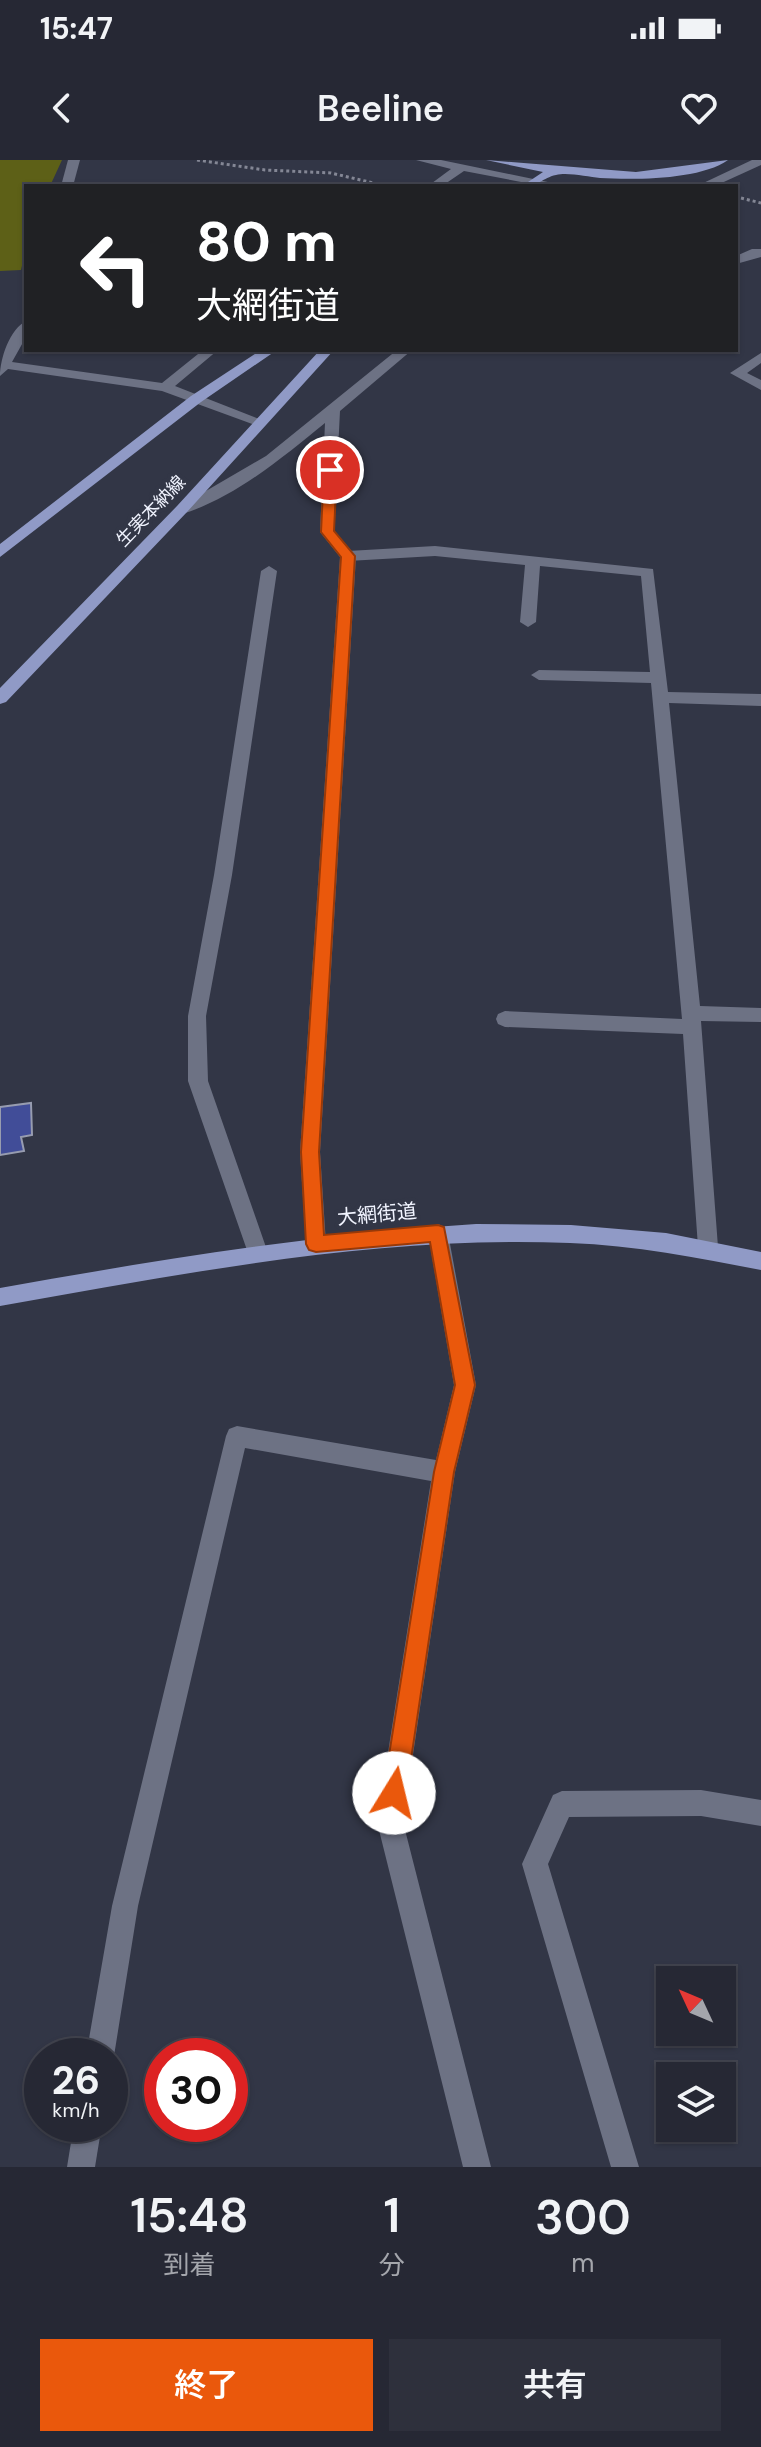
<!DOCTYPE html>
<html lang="ja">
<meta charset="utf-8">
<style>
body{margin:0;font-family:"DM Sans","Noto Sans JP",sans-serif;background:#2e303c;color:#f1f3f6;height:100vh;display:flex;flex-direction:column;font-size:30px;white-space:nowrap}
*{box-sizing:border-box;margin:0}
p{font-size:26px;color:#a4a6ac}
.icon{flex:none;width:44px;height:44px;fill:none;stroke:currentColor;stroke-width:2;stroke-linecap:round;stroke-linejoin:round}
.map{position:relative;height:2007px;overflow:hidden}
.panel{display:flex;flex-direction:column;background:#262834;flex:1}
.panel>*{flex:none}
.guide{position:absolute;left:24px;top:24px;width:714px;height:168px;border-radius:0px;box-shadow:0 2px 6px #0004,0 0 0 2px #42444f;background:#202124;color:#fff;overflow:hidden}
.needle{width:52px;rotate:314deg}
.fabs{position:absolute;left:656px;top:1806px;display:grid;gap:16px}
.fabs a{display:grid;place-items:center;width:80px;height:80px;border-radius:0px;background:#262834;box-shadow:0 2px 6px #0004,0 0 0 2px #42444f;font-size:40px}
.speed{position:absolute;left:24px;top:1878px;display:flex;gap:16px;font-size:40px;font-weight:700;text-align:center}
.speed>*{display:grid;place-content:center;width:104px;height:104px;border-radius:50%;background:#262834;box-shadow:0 2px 6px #0004,0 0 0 2px #42444f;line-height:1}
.speed small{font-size:20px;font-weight:400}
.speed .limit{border:12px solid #d22;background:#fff;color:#111}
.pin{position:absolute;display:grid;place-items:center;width:68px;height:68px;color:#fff;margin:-34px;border:4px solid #fff;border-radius:50%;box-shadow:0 2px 8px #0007}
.me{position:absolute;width:88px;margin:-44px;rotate:9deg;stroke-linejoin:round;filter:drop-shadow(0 0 6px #0008)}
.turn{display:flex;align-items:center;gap:28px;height:168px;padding:0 40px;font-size:36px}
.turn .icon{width:104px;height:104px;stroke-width:2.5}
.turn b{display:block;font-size:56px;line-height:68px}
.eta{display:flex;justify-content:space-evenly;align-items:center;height:136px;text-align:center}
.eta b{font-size:48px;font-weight:600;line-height:56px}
.button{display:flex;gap:16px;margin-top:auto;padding:16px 40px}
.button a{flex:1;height:92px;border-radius:0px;background:#ea580c;color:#fff;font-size:32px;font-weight:600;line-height:92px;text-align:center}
.button a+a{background:#2e303c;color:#f1f3f6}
.status{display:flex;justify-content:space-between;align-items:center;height:56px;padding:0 40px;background:#262834;direction:ltr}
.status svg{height:22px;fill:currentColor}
header{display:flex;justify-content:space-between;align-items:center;height:104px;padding:0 40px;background:#262834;font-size:36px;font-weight:600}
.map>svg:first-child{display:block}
.green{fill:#5d6017}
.building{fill:#414d98;stroke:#979caf;stroke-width:2}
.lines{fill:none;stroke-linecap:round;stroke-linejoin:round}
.path{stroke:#848795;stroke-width:3;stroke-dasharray:3 3;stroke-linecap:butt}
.service{fill:#6d7284;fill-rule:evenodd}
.minor{fill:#6d7284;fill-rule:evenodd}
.primary{fill:#909ac6;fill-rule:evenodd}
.route{fill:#ea580c;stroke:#983908;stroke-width:2}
.labels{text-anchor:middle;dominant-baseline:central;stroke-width:8;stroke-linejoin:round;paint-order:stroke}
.far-street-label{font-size:18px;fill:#f0f3fe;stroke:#323646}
.street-label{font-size:20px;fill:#f0f3fe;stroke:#323646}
</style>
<div class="status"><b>15:47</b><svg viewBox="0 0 49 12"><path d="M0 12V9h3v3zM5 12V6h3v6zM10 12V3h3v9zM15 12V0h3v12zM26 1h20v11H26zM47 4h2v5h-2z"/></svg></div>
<header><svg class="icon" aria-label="back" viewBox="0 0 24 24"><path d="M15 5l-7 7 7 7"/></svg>Beeline<svg class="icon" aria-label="heart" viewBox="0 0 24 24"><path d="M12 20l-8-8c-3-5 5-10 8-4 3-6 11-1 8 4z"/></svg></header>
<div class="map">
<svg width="761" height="2007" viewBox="0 0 761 2007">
<rect width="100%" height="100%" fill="#323646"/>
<path class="green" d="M 0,0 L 62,0 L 50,26 L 26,26 L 26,88 L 21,110 L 0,111 Z"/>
<path class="building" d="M 31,943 L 32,975 L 21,977 L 24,991 L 0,995 L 0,947 Z"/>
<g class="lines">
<g class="path">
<path d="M 197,0 L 265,10 L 331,13 L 386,26"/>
<path d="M 741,38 L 761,43"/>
</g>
<g class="service">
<path d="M 435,386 L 653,409 L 668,532 L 761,534 L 761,546 L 669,543 L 700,846 L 761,848 L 761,862 L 701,861 L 718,1087 L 715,1093 L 708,1096 L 701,1093 L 698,1087 L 683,874 L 505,867 L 498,864 L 496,859 L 498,854 L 505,851 L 682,859 L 651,523 L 539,520 L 531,515 L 539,510 L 650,512 L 641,416 L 540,406 L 536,462 L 528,467 L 520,462 L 525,405 L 435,396 L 348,401 L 340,396 L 348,391 Z"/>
<path d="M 269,406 L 277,411 L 232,715 L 206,856 L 208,921 L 268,1093 L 265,1099 L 258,1102 L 251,1099 L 248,1093 L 188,921 L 188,856 L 214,715 L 261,411 Z"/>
</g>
<g class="minor">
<path d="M 68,0 L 80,0 L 73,26 L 61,26 Z"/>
<path d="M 416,0 L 441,0 L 567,26 L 542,26 L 464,11 L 442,26 L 428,26 L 451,9 Z"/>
<path d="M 752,0 L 761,0 L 761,5 L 715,26 L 697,26 Z"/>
<path d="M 752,89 L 761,89 L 761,97 L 736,104 L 736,96 Z"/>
<path d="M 26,161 L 26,177 L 12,202 L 162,223 L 203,190 L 218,190 L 175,226 L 267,262 L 255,265 L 162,231 L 8,209 L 0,216 C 0,198 10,169 26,161 Z"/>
<path d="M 397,190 L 412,190 L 340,251 L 334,371 L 356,396 L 320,992 L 326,1084 L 323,1090 L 316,1093 L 309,1090 L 306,1084 L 300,992 L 340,397 L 320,372 L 325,263 C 283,297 235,338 182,354 L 175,349 L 266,296 Z"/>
<path d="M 761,193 L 761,203 L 747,213 L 761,220 L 761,230 L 730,213 Z"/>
<path d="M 438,1064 L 445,1067 L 448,1073 L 476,1225 L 455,1312 L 403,1662 L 491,2007 L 463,2007 L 377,1662 L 431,1321 L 245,1288 L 138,1746 L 114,1896 L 110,1905 L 110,1896 L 86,1896 L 112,1746 L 226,1276 L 229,1269 L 237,1266 L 436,1300 L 454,1225 L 428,1073 L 431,1067 Z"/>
<path d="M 701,1630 L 761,1640 L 761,1666 L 701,1656 L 569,1657 L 548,1704 L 639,2007 L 611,2007 L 522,1704 L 553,1635 L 562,1631 Z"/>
<path d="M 74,1964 L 102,1964 L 95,2007 L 67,2007 Z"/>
</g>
<g class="primary">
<path d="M 486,0 L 636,12 L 728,0 C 700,20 634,20 600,18 C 588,17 568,12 556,15 C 542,18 540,26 522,26 L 543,12 Z"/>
<path d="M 261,190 L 277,190 L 201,242 L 0,397 L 0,384 L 191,236 Z"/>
<path d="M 320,190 L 334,190 L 187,352 L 6,542 L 0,544 L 0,528 L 177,346 Z"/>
<path d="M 476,1064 L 571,1065 L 666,1073 L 761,1092 L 761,1110 C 698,1098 634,1085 570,1083 C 378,1075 188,1113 0,1146 L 0,1128 C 158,1100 315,1074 476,1064 Z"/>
</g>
</g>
<path class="route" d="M 330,306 L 337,310 L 334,371 L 355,396 L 319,992 L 324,1075 L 438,1065 L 444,1067 L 475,1225 L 454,1312 L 406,1633 L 402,1641 L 394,1644 L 386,1641 L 383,1633 L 434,1312 L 455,1225 L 430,1082 L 316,1092 L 309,1090 L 306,1084 L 301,992 L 341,397 L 321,372 L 324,310 Z"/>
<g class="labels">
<g class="far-street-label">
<text transform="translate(151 351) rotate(-46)">生実本納線</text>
</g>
<g class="street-label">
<text transform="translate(377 1054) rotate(-5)">大網街道</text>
</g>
</g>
</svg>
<div class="fabs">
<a><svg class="needle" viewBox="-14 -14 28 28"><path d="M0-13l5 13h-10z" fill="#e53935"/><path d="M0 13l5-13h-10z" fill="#a4a6ac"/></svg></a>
<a><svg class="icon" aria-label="layers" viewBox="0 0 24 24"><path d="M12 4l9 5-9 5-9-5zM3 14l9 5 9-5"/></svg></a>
</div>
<div class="speed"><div>26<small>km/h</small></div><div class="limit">30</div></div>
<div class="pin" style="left:330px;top:310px;background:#d93025"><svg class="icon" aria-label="arrive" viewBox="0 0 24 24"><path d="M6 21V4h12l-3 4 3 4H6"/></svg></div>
<svg class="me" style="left:394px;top:1633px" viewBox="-20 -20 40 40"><circle r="19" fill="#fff"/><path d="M0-13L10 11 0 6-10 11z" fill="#ea580c"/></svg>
<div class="guide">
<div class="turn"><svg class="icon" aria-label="left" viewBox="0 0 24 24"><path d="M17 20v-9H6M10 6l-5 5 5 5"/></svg><div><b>80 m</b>大網街道</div></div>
</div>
</div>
<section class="panel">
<div class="eta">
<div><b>15:48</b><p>到着</p></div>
<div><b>1</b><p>分</p></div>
<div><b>300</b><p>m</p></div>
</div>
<div class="button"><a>終了</a><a>共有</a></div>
</section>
